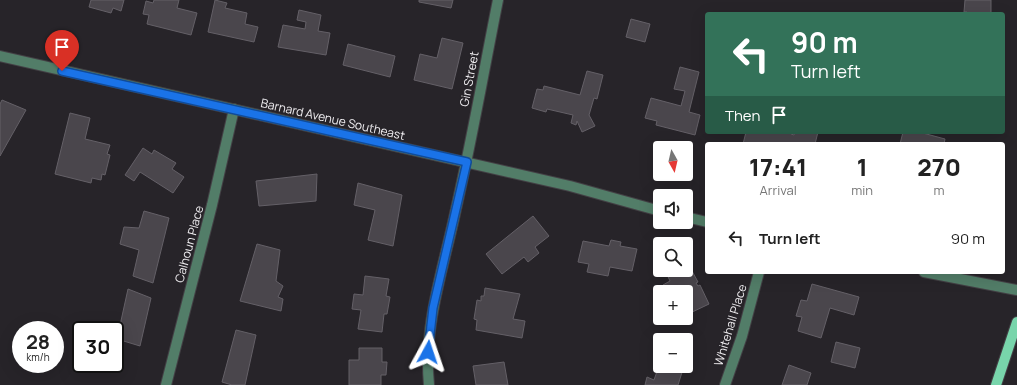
<!DOCTYPE html>
<meta charset="utf-8">
<style>
body{margin:0;font-family:Manrope,sans-serif;background:#f6f6f6;color:#222;height:100vh;display:flex;flex-direction:column;font-size:15px;white-space:nowrap}
*{box-sizing:border-box;margin:0}
p{font-size:13px;color:#767676}
.icon{flex:none;width:22px;height:22px;fill:none;stroke:currentColor;stroke-width:2;stroke-linecap:round;stroke-linejoin:round}
.map{position:relative;flex:1;overflow:hidden}
.drawer{position:absolute;left:705px;top:142px;width:300px;height:132px;display:flex;flex-direction:column;background:#fff;border-radius:4px;box-shadow:0 4px 16px #0002}
.drawer>*{flex:none}
.guide{position:absolute;left:705px;top:12px;width:300px;height:122px;border-radius:4px;box-shadow:0 4px 16px #0002;background:#337259;color:#fff;overflow:hidden}
.needle{width:26px;rotate:172deg}
.controls{position:absolute;left:653px;top:141px;display:grid;gap:8px}
.controls a{display:grid;place-items:center;width:40px;height:40px;border-radius:4px;background:#fff;box-shadow:0 4px 16px #0002;font-size:20px}
.speed{position:absolute;left:12px;top:321px;display:flex;gap:8px;font-size:20px;font-weight:700;text-align:center}
.speed>*{display:grid;place-content:center;width:52px;height:52px;border-radius:50%;background:#fff;box-shadow:0 4px 16px #0002;line-height:1}
.speed small{font-size:10px;font-weight:400}
.speed .limit{border:2px solid #111;border-radius:6px;background:#fff;color:#111}
.pin{position:absolute;display:grid;place-items:center;width:34px;height:34px;color:#fff;margin:-41px -17px;border-radius:50% 50% 50% 0;rotate:-45deg;box-shadow:0 0 4px #0007}
.pin .icon{rotate:45deg}
.me{position:absolute;width:44px;margin:-22px;rotate:5deg;stroke-linejoin:round;filter:drop-shadow(0 0 3px #0008)}
.turn{display:flex;align-items:center;gap:14px;height:84px;padding:0 20px;font-size:18px}
.turn .icon{width:52px;height:52px;stroke-width:2.5}
.turn b{display:block;font-size:28px;line-height:34px}
.then{display:flex;align-items:center;height:38px;padding:0 20px;background:#0003;gap:8px;font-size:15px}
.eta{display:flex;justify-content:space-evenly;align-items:center;height:68px;text-align:center}
.eta b{font-size:24px;font-weight:800;line-height:28px}
ul{padding:0;list-style:none}
li{display:flex;align-items:center;gap:12px;height:56px;padding:0 20px}
li div{flex:1}
li b{display:block;font-size:15px}
li em{font-style:normal}
.map>svg:first-child{display:block}
.building{fill:#4a464c;stroke:#646067}
.lines{fill:none;stroke-linecap:round;stroke-linejoin:round}
.minor-casing{stroke:#434045;stroke-width:12}
.major-casing{stroke:#434045;stroke-width:12}
.minor{stroke:#527d68;stroke-width:10}
.major{stroke:#78d5ab;stroke-width:10}
.route-casing{stroke:#114b97;stroke-width:10}
.route{stroke:#1a73e8;stroke-width:7}
.labels{text-anchor:middle;dominant-baseline:central;stroke-width:3;stroke-linejoin:round;paint-order:stroke}
.street-label{font-size:12px;fill:#f0eef1;stroke:#272429}
</style>
<div class="map">
<svg width="1017" height="385" viewBox="0 0 1017 385">
<rect width="100%" height="100%" fill="#272429"/>
<g class="building">
<path d="M 91,0 L 124,0 L 121,11 L 113,8 L 111,13 L 89,7 Z"/>
<path d="M 154,0 L 179,0 L 177,8 L 197,13 L 191,35 L 147,24 L 149,15 L 143,14 L 146,1 L 153,3 Z"/>
<path d="M 215,0 L 227,3 L 225,8 L 247,13 L 245,24 L 258,27 L 254,42 L 208,32 Z"/>
<path d="M 419,0 L 453,0 L 451,8 L 419,2 Z"/>
<path d="M 965,0 L 991,0 L 991,14 L 967,14 L 967,12 L 964,12 Z"/>
<path d="M 299,10 L 321,15 L 318,31 L 330,33 L 326,55 L 278,47 L 283,25 L 305,29 L 306,22 L 297,20 Z"/>
<path d="M 631,19 L 650,24 L 645,42 L 626,37 Z"/>
<path d="M 442,38 L 463,43 L 452,89 L 414,80 L 420,54 L 437,58 Z"/>
<path d="M 348,44 L 395,56 L 390,77 L 343,65 Z"/>
<path d="M 680,67 L 699,72 L 689,112 L 700,115 L 695,135 L 656,125 L 657,121 L 645,118 L 651,98 L 681,106 L 685,91 L 674,89 Z"/>
<path d="M 587,71 L 603,75 L 597,99 L 594,98 L 589,115 L 595,126 L 582,132 L 577,121 L 576,125 L 571,123 L 573,115 L 547,109 L 546,112 L 532,108 L 537,89 L 543,90 L 544,86 L 580,95 Z"/>
<path d="M 2,100 L 26,110 L 0,156 L 0,104 Z"/>
<path d="M 70,113 L 90,118 L 85,139 L 110,145 L 107,154 L 110,155 L 105,175 L 102,174 L 101,180 L 92,178 L 91,183 L 55,174 Z"/>
<path d="M 746,132 L 792,132 L 791,134 L 794,135 L 795,132 L 818,132 L 815,144 L 743,144 Z"/>
<path d="M 903,132 L 919,132 L 945,139 L 944,144 L 900,144 Z"/>
<path d="M 143,148 L 152,154 L 154,150 L 176,163 L 172,169 L 184,177 L 173,193 L 140,172 L 134,181 L 125,175 Z"/>
<path d="M 317,174 L 316,201 L 259,206 L 256,181 Z"/>
<path d="M 358,183 L 402,195 L 393,246 L 368,240 L 375,210 L 354,205 Z"/>
<path d="M 144,211 L 169,218 L 153,283 L 133,276 L 139,250 L 120,244 L 124,227 L 139,228 Z"/>
<path d="M 533,216 L 549,236 L 535,247 L 539,253 L 528,262 L 524,257 L 502,274 L 486,254 Z"/>
<path d="M 611,240 L 621,242 L 620,246 L 637,249 L 632,271 L 610,267 L 608,276 L 587,272 L 589,264 L 578,262 L 583,241 L 609,246 Z"/>
<path d="M 257,244 L 280,250 L 276,281 L 283,286 L 278,297 L 283,299 L 281,311 L 240,301 Z"/>
<path d="M 686,260 L 698,282 L 696,283 L 698,286 L 700,285 L 709,304 L 686,315 L 686,292 L 666,292 L 663,285 L 670,281 L 665,270 L 686,270 Z"/>
<path d="M 365,276 L 389,279 L 386,296 L 390,297 L 387,314 L 384,314 L 382,332 L 358,329 L 361,310 L 352,309 L 354,294 L 363,295 Z"/>
<path d="M 812,284 L 859,297 L 854,315 L 830,308 L 821,338 L 798,331 L 802,317 L 796,316 L 801,300 L 807,301 Z"/>
<path d="M 485,288 L 520,294 L 513,319 L 525,321 L 522,338 L 476,330 L 477,320 L 474,319 L 477,300 L 481,301 L 481,296 L 484,296 Z"/>
<path d="M 128,289 L 151,298 L 140,346 L 117,339 Z"/>
<path d="M 236,330 L 256,335 L 245,385 L 232,385 L 222,382 Z"/>
<path d="M 836,342 L 860,348 L 855,368 L 831,362 Z"/>
<path d="M 359,348 L 382,348 L 382,362 L 387,362 L 386,375 L 381,375 L 381,385 L 349,385 L 349,360 L 359,360 Z"/>
<path d="M 504,362 L 508,385 L 476,385 L 473,366 Z"/>
<path d="M 660,363 L 660,366 L 684,366 L 678,385 L 645,385 L 647,377 L 654,380 Z"/>
<path d="M 789,365 L 811,373 L 807,385 L 782,385 Z"/>
</g>
<g class="lines">
<defs>
<g id="minor">
<path d="M 0,56 L 570,186 L 660,211"/>
<path d="M 686,217 L 707,222"/>
<path d="M 924,272 L 1017,290"/>
<path d="M 166,385 L 212,205 L 234,109"/>
<path d="M 429,385 C 423,325 444,267 456,209 C 472,139 484,70 498,0"/>
<path d="M 725,385 L 742,336 L 759,272"/>
</g>
<path id="major" d="M 996,385 L 1017,322"/>
</defs>
<use href="#minor" class="minor-casing"/>
<use href="#major" class="major-casing"/>
<use href="#minor" class="minor"/>
<use href="#major" class="major"/>
</g>
<g class="lines">
<defs>
<path id="route" d="M 62,71 L 467,162 L 433,308 L 428,352"/>
</defs>
<use href="#route" class="route-casing"/>
<use href="#route" class="route"/>
</g>
<g class="labels">
<g class="street-label">
<text transform="translate(469 79) rotate(-79)">Gin Street</text>
<text transform="translate(333 119) rotate(13)">Barnard Avenue Southeast</text>
<text transform="translate(189 244) rotate(-75)">Calhoun Place</text>
<text transform="translate(730 325) rotate(-73)">Whitehall Place</text>
</g>
</g>
</svg>
<div class="controls">
<a><svg class="needle" viewBox="-14 -14 28 28"><path d="M0-13l5 13h-10z" fill="#e53935"/><path d="M0 13l5-13h-10z" fill="#767676"/></svg></a>
<a><svg class="icon" aria-label="sound" viewBox="0 0 24 24"><path d="M4 9h4l5-4v14l-5-4H4zM17 9q2 3 0 6"/></svg></a>
<a><svg class="icon" aria-label="search" viewBox="0 0 24 24"><circle cx="10" cy="10" r="6"/><path d="M15 15l6 6"/></svg></a>
<a>+</a>
<a>−</a>
</div>
<div class="speed"><div>28<small>km/h</small></div><div class="limit">30</div></div>
<div class="pin" style="left:62px;top:71px;background:#d93025"><svg class="icon" aria-label="arrive" viewBox="0 0 24 24"><path d="M6 21V4h12l-3 4 3 4H6"/></svg></div>
<svg class="me" style="left:428px;top:352px" viewBox="-20 -20 40 40"><path d="M0-17L14 15 0 8-14 15z" fill="#1a73e8" stroke="#fff" stroke-width="4"/></svg>
<div class="guide">
<div class="turn"><svg class="icon" aria-label="left" viewBox="0 0 24 24"><path d="M17 20v-9H6M10 6l-5 5 5 5"/></svg><div><b>90 m</b>Turn left</div></div>
<div class="then">Then<svg class="icon" aria-label="arrive" viewBox="0 0 24 24"><path d="M6 21V4h12l-3 4 3 4H6"/></svg></div>
</div>
<section class="drawer">
<div class="eta">
<div><b>17:41</b><p>Arrival</p></div>
<div><b>1</b><p>min</p></div>
<div><b>270</b><p>m</p></div>
</div>
<ul>
<li><svg class="icon" aria-label="left" viewBox="0 0 24 24"><path d="M17 20v-9H6M10 6l-5 5 5 5"/></svg><div><b>Turn left</b></div><em>90 m</em></li>
</ul>
</section>
</div>
